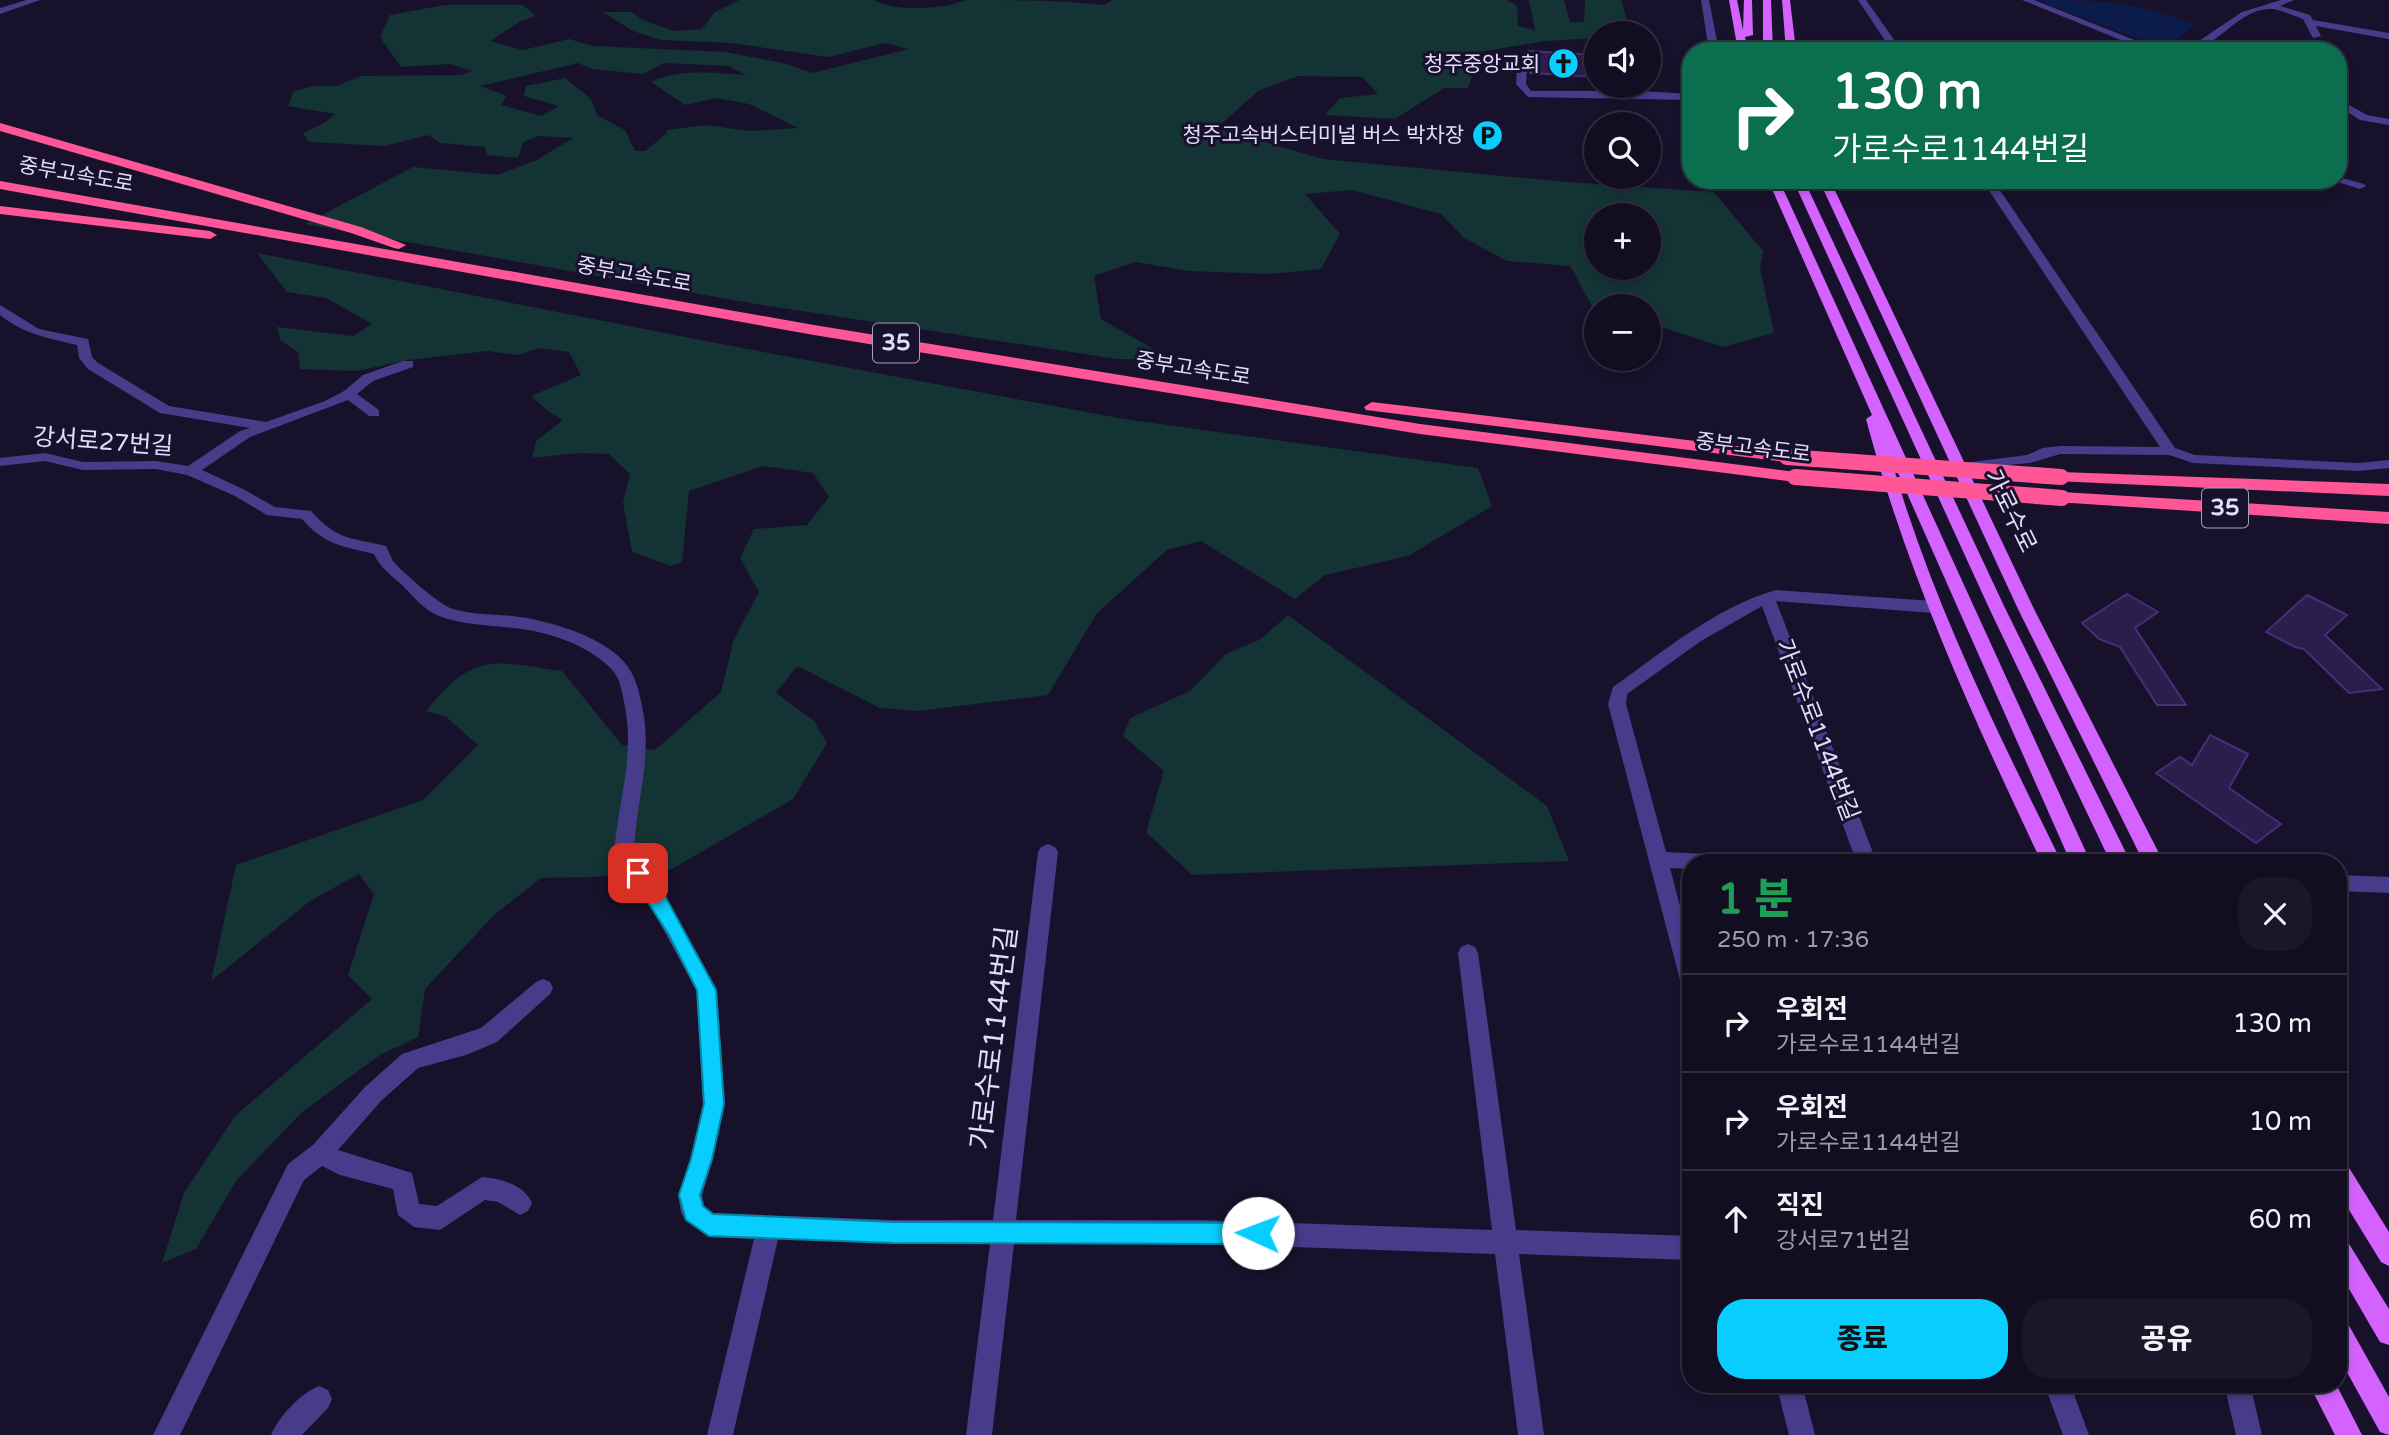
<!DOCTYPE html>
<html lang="ko">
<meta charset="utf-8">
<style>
body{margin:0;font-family:"Varela Round","Noto Sans KR",sans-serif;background:#1b1629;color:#f1f3f6;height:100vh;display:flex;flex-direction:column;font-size:26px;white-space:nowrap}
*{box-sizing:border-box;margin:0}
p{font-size:23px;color:#9c9ca5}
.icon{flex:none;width:38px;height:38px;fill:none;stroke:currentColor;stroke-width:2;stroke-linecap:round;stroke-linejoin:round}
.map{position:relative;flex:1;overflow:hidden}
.drawer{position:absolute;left:1682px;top:854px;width:665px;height:539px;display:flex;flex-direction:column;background:#120d20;border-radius:28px;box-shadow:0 4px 10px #0003,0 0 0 2px #312d3e}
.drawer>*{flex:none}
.guide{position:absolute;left:1682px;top:42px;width:665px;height:147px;border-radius:28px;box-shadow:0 4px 10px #0003,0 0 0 2px #312d3e;background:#0b6e4f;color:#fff;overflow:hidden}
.tools{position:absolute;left:1584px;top:21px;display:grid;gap:14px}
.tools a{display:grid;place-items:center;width:77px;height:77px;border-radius:50%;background:#120d20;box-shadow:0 4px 10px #0003,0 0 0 2px #312d3e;font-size:35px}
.pin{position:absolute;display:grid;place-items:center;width:60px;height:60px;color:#fff;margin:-30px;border-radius:14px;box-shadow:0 4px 10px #0006}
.me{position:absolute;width:77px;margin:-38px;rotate:272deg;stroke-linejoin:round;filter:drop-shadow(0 0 5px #0008)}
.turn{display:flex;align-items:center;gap:24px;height:147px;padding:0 35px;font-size:32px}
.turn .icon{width:91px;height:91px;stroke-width:2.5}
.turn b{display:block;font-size:49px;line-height:60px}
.round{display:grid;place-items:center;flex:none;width:74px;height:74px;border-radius:28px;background:#1b1629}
.overview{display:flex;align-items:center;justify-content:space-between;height:119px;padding:0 35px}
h1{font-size:42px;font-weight:800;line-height:52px;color:#1e9e55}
.cta{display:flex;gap:14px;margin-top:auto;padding:14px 35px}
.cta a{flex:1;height:80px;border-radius:28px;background:#07cefe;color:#111;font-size:28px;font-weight:800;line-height:80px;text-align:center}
.cta a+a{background:#1b1629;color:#f1f3f6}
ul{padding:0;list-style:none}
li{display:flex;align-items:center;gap:21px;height:98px;padding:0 35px;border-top:2px solid #312d3e}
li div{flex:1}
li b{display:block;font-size:26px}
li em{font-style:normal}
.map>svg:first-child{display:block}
.green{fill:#143335;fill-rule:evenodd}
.water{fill:#0b1c4a}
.building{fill:#2b1d4c;stroke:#452f78;stroke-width:2}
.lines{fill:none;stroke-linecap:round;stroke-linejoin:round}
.minor{fill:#473c8a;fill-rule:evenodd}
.major{fill:#d362ff;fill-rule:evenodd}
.highway{fill:#ff5697;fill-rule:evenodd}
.highway-bridge{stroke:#ff5697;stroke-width:16}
.route{fill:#07cefe;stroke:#0586a5;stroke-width:2}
.labels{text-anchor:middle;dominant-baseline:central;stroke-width:6;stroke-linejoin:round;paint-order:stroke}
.far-poi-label{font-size:21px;fill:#e3dbff;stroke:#18112b;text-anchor:end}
.far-street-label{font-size:21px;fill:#e3dbff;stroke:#18112b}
.shield{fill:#18112b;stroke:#a69ebf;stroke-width:2}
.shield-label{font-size:23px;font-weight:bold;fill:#e3dbff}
.street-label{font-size:24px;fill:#e3dbff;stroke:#18112b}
.near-street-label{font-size:28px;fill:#e3dbff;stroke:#18112b}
</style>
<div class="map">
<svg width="2389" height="1435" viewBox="0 0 2389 1435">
<rect width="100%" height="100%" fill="#18112b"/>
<g class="green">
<path d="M 739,0 L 874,0 C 890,10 925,9 944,6 C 953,5 961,0 971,0 C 1017,0 1061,0 1105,5 L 1112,0 L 1507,0 L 1517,6 L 1518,26 L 1535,30 L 1529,0 L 1564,0 L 1570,22 L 1584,22 L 1585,0 L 1621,0 L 1631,33 L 1596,33 L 1596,38 L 1546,41 L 1479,52 L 1468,88 L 1444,88 L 1395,119 L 1325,115 L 1340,98 L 1378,94 L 1362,77 L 1298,76 L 1258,91 L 1217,128 L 1323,159 L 1567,182 L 1714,192 L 1763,251 L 1760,269 L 1774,333 L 1723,347 L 1649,323 L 1648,306 L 1596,306 L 1596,313 L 1570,266 L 1507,261 L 1464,238 L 1441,214 L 1352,190 L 1305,194 L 1340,234 L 1321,269 L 1270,274 L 1189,271 L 1135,262 L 1094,276 L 1101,319 L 1171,359 L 1117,359 L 756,304 L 305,224 L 413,167 L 497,175 L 537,160 L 573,138 L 538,136 L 523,142 L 518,158 L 487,155 L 485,147 L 440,143 L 428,135 L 384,146 L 309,142 L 303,133 L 324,123 L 335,114 L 288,106 L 293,92 L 312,86 L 337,86 L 361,76 L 461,75 L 472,71 L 450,64 L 401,67 L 380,37 L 390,15 L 445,5 L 523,5 L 536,16 L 521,21 L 490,41 L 523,50 L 569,39 L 593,46 L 726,52 L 787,64 L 812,73 L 909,49 L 885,43 L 828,57 L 732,43 L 661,40 L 633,31 L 603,12 L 631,12 L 643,20 L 674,31 L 702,29 L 715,12 ZM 578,63 L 592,69 L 643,74 L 664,63 L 729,66 L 746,75 C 716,73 679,68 651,82 L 685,105 L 716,98 L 749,104 L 798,128 L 750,131 L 705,125 L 667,130 L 666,134 L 645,151 L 635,151 L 625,130 L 598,116 L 590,98 L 565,78 L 526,86 L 524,96 L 559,106 L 542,116 L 501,105 L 507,96 L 480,86 ZM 1596,215 L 1648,215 L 1648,268 L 1596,268 Z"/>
<path d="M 257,253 L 721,344 L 1124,419 L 1478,468 L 1492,506 L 1408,556 L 1325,575 L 1295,599 L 1201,541 L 1167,550 L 1097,613 L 1048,695 L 918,711 L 880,708 L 797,666 L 776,693 L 814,721 L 827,743 L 793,799 L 670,870 L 592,877 L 541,878 L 494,915 L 425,989 L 418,1037 L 380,1055 L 302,1112 L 236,1181 L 196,1249 L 162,1263 L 184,1193 L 235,1116 L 372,999 L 348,975 L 374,894 L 359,874 L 310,901 L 211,981 L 236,865 L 423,800 L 478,745 L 445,716 L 426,711 C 474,651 493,661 562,671 L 622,745 L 655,750 L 721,692 L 734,639 L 759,592 L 740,558 L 754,529 L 807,525 L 829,497 L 813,473 L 763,466 L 689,491 L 682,562 L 671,566 L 632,552 L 623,503 L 630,474 L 609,454 L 579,453 L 532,458 L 536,441 L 563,420 L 548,411 L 531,396 L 581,375 L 569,352 L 539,348 L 518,355 L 488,351 L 408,360 L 357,371 L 300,369 L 298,352 L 280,340 L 277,327 L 353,336 L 372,324 L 326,298 L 287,292 Z"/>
<path d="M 1288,615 L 1547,806 L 1569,861 L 1192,875 L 1146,832 L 1164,771 L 1123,736 L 1130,718 L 1190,691 L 1226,654 L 1261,639 Z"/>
</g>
<path class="water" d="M 2036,0 C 2096,0 2140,0 2195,26 L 2169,44 L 2149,43 Z"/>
<g class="building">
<path d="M 1529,51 L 1596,55 L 1596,77 L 1530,73 Z"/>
<path d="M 2127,594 L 2158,612 L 2135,628 L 2186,705 L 2157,705 L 2120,647 L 2099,639 L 2082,623 Z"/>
<path d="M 2307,595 L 2347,615 L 2325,635 L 2382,689 L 2349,693 L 2304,649 L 2295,647 L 2266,632 Z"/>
<path d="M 2210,735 L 2248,754 L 2229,788 L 2281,824 L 2256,843 L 2156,773 L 2180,757 L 2192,765 Z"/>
</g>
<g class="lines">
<g class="minor">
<path d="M 27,0 L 40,0 L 0,14 L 0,8 Z"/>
<path d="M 1701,0 L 1709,0 L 1719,51 L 1709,51 Z"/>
<path d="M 1858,0 L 1866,0 L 1902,51 L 1892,51 Z"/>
<path d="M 2022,0 L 2034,0 L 2162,51 L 2148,51 Z"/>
<path d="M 2281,0 L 2294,0 L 2280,6 L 2310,15 L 2313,20 L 2389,33 L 2389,39 L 2316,26 L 2321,36 L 2313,38 L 2303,19 C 2294,16 2282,10 2272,9 C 2238,7 2217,51 2184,51 L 2242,12 Z"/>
<path d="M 1522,67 L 1527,70 L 1526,84 L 1531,91 L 1641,91 L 1690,94 L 1690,100 L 1528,97 L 1516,84 L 1517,70 Z"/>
<path d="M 2338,99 L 2367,115 L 2389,119 L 2389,125 L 2360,120 L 2338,106 Z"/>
<path d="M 2338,177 L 2364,184 L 2366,186 L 2360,189 L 2331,180 L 2338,180 Z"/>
<path d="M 1982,180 L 1993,180 L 2175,448 L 2195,455 L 2358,463 L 2389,460 L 2389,468 L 2358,471 L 2193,463 L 2169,455 L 2060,454 L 2030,463 L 1963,469 L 1961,466 L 1963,463 L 2027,455 L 2043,448 L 2060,446 L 2160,447 Z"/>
<path d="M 0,305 L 39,329 L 88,339 L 92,357 L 98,363 L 169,406 L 266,422 L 325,401 L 344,391 L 363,375 L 403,361 L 413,361 L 413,367 L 373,381 L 357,394 L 379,410 L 379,416 L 369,416 L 348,400 L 250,437 L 202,470 L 243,489 L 275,507 L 311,511 C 338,541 350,537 386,546 C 389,551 390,556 393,561 C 402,572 437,602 450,608 C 470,615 493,614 513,616 C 547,620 608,637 628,667 C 638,681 641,700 644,717 C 651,764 635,807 634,854 L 659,884 L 717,990 L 725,1104 L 713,1159 L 702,1195 L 704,1206 L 713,1213 L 892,1220 L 993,1220 L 1038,852 L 1041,847 L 1048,844 L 1055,847 L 1058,852 L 1016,1220 L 1202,1220 L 1492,1230 L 1458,953 L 1461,947 L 1468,944 L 1475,947 L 1478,953 L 1516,1230 L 1690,1236 L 1690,1260 L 1519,1254 L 1544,1435 L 1518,1435 L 1495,1254 L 1202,1244 L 1014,1244 L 992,1435 L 966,1435 L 990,1244 L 778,1239 L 733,1435 L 707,1435 L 754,1239 L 709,1237 L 685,1220 L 681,1212 L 678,1195 L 691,1159 L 703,1104 L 697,991 L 645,896 L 614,856 C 617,805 635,759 625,707 C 623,697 621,681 614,672 C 591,645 546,631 513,628 C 488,625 462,625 439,616 C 423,609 414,597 402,585 C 391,575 380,568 374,554 C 341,546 325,545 302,519 L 267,515 L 233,495 L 187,475 L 156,469 L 83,470 L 45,461 L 0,466 L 0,458 L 45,453 L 83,462 L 156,461 L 188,466 L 240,431 L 250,428 L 160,413 L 88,369 L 79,358 L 77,345 C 47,338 24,334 0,315 Z"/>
<path d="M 1776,590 L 1933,601 L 1941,607 L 1933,613 L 1776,601 L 1877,863 L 1857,863 L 1762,606 L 1701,641 L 1627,694 L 1626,704 L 1666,852 L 1728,855 L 1735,857 L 1738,863 L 1690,863 L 1690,869 L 1670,868 L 1690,944 L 1690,989 L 1683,986 L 1680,980 L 1608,704 L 1613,687 C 1664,651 1716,607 1776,590 Z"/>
<path d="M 2338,875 L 2389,877 L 2389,893 L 2338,891 Z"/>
<path d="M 543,979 L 550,982 L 553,988 L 550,994 L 497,1042 L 466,1055 L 418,1068 L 381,1101 L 338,1150 L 412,1173 L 419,1204 L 437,1206 L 482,1177 C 501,1179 524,1184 532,1203 L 528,1211 L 520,1215 L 498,1202 L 485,1200 L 440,1230 L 414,1227 L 398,1215 L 393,1189 L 340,1175 L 322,1166 L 304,1180 L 180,1435 L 153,1435 L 288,1164 L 313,1145 L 365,1087 L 402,1054 L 481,1028 L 536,982 Z"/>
<path d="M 1776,1384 L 1802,1384 L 1815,1435 L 1789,1435 Z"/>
<path d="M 2044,1384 L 2070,1384 L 2089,1435 L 2063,1435 Z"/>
<path d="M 2224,1384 L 2250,1384 L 2262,1435 L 2236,1435 Z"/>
<path d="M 319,1386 L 328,1390 L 332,1399 L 328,1408 L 302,1435 L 271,1435 C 278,1417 301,1393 319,1386 Z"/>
</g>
<g class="major">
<path d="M 1729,0 L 1737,0 L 1743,30 L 1744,0 L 1752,0 L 1753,35 L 1745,37 L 1748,51 L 1738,51 Z"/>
<path d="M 1763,0 L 1771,0 L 1773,51 L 1763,51 Z"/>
<path d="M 1782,0 L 1790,0 L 1796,51 L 1786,51 Z"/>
<path d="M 1768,180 L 1779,180 L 2091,863 L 2071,863 L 1890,455 C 1930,598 1997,731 2062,863 L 2042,863 C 1973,718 1907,574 1866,419 L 1872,415 Z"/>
<path d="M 1793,180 L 1804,180 L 2005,608 L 2131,863 L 2111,863 L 1989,608 Z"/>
<path d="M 1819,180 L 1830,180 L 2034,609 L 2164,863 L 2144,863 L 2018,609 Z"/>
<path d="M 2338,1160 L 2346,1163 L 2389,1232 L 2389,1266 L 2381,1262 L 2338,1192 Z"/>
<path d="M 2338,1235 L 2346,1239 L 2389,1309 L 2389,1345 L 2380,1342 L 2338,1270 Z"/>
<path d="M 2338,1319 L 2347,1322 L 2389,1397 L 2389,1435 L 2380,1432 L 2338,1356 Z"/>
<path d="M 2309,1384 L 2336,1384 L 2362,1435 L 2335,1435 Z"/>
</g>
<g class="highway">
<path d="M 0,123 L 361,227 L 406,245 L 399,249 L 394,248 L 351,233 L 0,131 Z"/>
<path d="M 0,181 L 814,325 L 1420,424 L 1795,472 L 1804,477 L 1795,482 L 1420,434 L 814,335 L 0,189 Z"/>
<path d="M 0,206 L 210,231 L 217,235 L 210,239 L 0,214 Z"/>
<path d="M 1372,402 L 1787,452 L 1796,457 L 1787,462 L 1366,410 L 1364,407 Z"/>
<path d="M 2061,472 L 2389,484 L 2389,496 L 2055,481 L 2052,477 L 2055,473 Z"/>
<path d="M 2062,492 L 2389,512 L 2389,524 L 2056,502 L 2053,498 Z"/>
</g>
<g class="highway-bridge">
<path d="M 1787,457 L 2061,477"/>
<path d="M 1795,477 L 2062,498"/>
</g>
</g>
<path class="route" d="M 638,866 L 644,868 L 659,885 L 716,990 L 724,1104 L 712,1159 L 700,1195 L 703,1206 L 713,1214 L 892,1222 L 1258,1223 L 1265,1226 L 1268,1233 L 1265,1241 L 1258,1244 L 892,1243 L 709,1236 L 686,1220 L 679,1195 L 691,1159 L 704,1104 L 697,990 L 669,935 L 629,873 L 632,868 Z"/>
<defs>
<symbol id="church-disc" viewBox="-11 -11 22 22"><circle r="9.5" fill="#07cefe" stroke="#18112b"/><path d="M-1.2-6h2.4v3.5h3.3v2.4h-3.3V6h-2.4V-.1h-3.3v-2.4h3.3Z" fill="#111"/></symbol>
<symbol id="parking-disc" viewBox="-11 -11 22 22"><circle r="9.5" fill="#07cefe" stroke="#18112b"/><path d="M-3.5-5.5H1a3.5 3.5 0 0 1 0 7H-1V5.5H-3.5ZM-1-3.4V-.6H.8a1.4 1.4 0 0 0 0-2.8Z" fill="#111"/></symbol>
</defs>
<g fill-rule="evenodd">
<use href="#church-disc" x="1546" y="46" width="35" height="35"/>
<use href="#parking-disc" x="1470" y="118" width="35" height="35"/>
</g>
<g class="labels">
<g class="far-poi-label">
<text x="1540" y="64">청주중앙교회</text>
<text x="1464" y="135">청주고속버스터미널 버스 박차장</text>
</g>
<g class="far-street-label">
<text transform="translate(76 175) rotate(10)">중부고속도로</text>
<text transform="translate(634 275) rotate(10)">중부고속도로</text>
<text transform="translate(1193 369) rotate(9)">중부고속도로</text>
<text transform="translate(1753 448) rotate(7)">중부고속도로</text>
</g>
<g class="shield">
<rect x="873" y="323.5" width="46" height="39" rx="5"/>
<rect x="2202" y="488.5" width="46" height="39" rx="5"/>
</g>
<g class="shield-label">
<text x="896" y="343">35</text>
<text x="2225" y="508">35</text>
</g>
<g class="street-label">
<text transform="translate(103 442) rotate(4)">강서로27번길</text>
<text transform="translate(2010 511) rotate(64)">가로수로</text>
<text transform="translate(1817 730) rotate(69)">가로수로1144번길</text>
</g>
<g class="near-street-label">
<text transform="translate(994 1038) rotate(-83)">가로수로1144번길</text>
</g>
</g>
</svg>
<div class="tools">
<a><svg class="icon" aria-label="sound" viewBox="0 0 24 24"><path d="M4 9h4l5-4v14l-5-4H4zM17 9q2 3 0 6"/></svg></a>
<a><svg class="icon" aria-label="search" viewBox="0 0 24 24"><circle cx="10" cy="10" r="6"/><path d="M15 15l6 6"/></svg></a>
<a>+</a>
<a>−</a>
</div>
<div class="pin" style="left:638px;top:873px;background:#d93025"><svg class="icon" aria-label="arrive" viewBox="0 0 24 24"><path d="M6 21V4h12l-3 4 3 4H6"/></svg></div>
<svg class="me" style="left:1258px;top:1233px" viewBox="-20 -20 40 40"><circle r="19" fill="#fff"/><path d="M0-13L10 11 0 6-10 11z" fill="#07cefe"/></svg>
<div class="guide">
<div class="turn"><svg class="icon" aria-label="right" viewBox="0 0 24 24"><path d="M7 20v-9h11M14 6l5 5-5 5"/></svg><div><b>130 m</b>가로수로1144번길</div></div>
</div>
<section class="drawer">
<div class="overview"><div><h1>1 분</h1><p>250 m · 17:36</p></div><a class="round"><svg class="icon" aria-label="close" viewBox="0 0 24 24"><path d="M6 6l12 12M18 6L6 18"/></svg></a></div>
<ul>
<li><svg class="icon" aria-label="right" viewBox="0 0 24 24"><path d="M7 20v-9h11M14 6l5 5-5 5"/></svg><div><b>우회전</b><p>가로수로1144번길</p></div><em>130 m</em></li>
<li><svg class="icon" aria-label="right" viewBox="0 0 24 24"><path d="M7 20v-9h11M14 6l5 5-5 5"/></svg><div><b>우회전</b><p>가로수로1144번길</p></div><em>10 m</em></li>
<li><svg class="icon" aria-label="ahead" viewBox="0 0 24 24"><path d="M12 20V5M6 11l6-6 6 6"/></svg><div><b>직진</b><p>강서로71번길</p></div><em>60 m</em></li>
</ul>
<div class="cta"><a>종료</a><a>공유</a></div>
</section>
</div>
